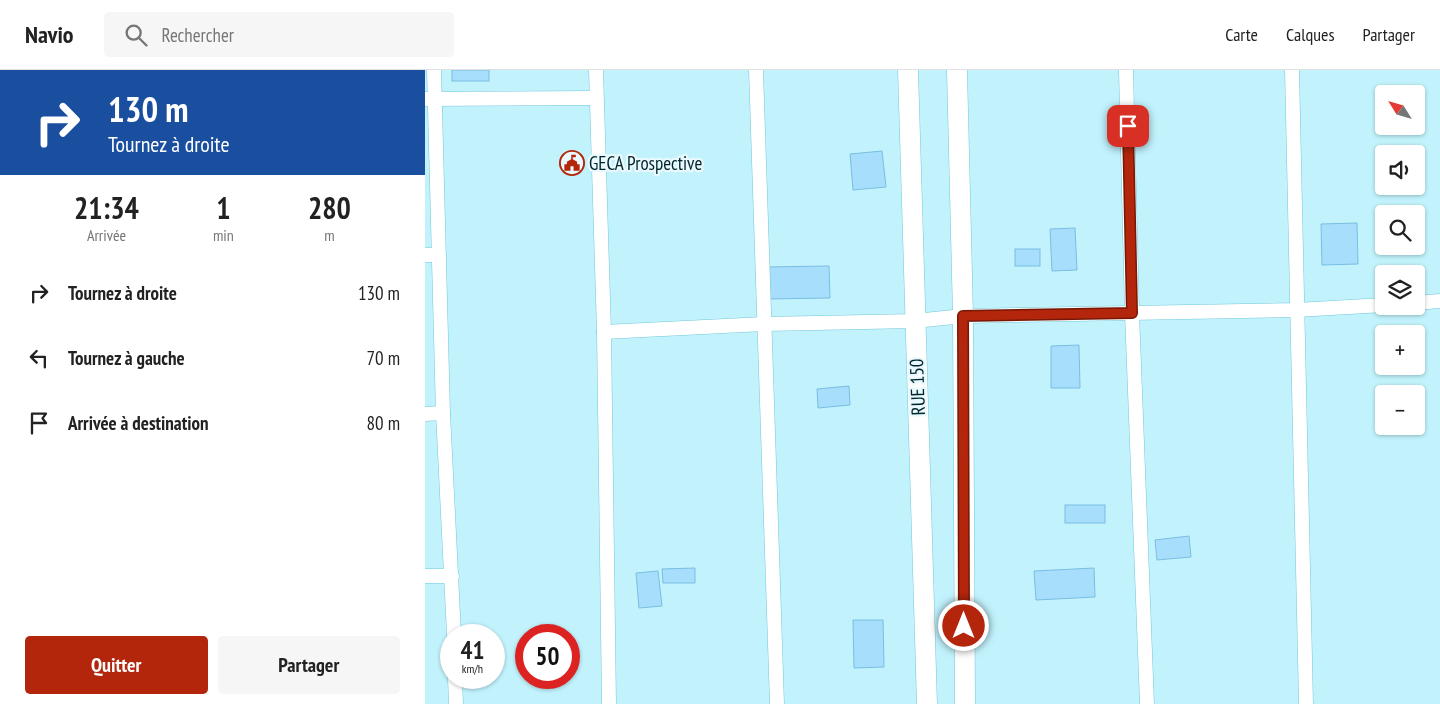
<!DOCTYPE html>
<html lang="fr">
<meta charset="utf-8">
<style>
body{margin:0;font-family:"PT Sans Narrow",sans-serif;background:#f6f6f6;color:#222;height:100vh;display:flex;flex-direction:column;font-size:19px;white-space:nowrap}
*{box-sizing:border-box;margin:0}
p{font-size:16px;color:#767676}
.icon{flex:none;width:28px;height:28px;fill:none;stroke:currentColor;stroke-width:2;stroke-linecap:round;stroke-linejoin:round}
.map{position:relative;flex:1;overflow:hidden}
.sheet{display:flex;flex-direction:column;background:#fff;width:425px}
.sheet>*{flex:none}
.guide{background:#1a4fa0;color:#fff;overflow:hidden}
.needle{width:32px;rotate:307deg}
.tools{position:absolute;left:950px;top:15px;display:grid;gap:10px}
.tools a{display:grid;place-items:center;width:50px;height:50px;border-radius:5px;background:#fff;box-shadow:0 1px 4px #0004;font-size:25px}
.speed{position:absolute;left:15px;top:554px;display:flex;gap:10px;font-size:25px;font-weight:700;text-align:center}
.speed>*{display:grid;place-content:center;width:65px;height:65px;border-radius:50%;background:#fff;box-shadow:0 1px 4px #0004;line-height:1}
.speed small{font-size:12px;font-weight:400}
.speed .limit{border:8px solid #d22;background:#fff;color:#111}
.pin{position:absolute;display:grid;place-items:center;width:42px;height:42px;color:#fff;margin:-21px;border-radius:10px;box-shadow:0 2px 8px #0006}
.me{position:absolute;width:55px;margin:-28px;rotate:0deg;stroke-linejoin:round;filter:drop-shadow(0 0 4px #0008)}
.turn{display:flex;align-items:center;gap:18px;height:105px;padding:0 25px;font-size:22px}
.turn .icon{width:65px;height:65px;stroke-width:2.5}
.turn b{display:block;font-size:35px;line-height:42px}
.eta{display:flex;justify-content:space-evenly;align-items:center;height:85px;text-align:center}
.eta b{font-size:30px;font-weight:700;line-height:35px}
.cta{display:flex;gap:10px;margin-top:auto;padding:10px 25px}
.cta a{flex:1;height:58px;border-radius:5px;background:#b3260b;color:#fff;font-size:20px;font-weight:700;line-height:58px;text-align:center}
.cta a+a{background:#f6f6f6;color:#222}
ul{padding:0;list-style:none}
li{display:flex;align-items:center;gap:15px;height:65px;padding:0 25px}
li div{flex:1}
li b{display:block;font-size:19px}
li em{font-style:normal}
header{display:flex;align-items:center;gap:30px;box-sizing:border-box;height:70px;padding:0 25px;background:#fff;border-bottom:1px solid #e0e0e0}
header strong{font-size:24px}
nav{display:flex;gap:28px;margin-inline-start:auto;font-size:18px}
.search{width:350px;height:45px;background:#f6f6f6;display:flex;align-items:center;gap:12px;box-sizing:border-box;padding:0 18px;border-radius:5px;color:#767676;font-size:19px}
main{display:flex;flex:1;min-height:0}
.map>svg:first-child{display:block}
.building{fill:#a7defb;stroke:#79bee2}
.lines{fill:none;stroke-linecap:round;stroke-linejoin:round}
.street-casing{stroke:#72c7d9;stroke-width:15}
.secondary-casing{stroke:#72c7d9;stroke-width:21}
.street{stroke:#fff;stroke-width:14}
.secondary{stroke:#fff;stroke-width:20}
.route-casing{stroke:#741907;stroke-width:12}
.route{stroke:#b3260b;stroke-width:9}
.labels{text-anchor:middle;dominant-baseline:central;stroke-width:4.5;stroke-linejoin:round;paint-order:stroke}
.poi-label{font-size:19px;fill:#00252c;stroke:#eaf9fd;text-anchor:start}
.street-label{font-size:19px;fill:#00252c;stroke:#eaf9fd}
</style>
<header>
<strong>Navio</strong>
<div class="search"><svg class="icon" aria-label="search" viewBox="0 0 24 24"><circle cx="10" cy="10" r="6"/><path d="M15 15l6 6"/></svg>Rechercher</div>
<nav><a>Carte</a><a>Calques</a><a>Partager</a></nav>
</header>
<main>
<section class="sheet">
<div class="guide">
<div class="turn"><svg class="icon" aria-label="right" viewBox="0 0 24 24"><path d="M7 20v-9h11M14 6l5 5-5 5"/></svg><div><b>130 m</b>Tournez à droite</div></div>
</div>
<div class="eta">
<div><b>21:34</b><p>Arrivée</p></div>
<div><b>1</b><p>min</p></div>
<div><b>280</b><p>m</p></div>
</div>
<ul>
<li><svg class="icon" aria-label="right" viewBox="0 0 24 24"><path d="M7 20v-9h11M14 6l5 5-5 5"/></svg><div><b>Tournez à droite</b></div><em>130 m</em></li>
<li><svg class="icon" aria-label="left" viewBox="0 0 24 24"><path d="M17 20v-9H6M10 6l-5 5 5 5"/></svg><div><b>Tournez à gauche</b></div><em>70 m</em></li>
<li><svg class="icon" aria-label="arrive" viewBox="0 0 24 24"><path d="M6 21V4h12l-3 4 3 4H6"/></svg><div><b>Arrivée à destination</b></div><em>80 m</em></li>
</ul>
<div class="cta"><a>Quitter</a><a>Partager</a></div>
</section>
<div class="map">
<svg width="1015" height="634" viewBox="0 0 1015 634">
<rect width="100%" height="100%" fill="#c2f3fd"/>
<g class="building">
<rect x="27" y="0" width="37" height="11"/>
<path d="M 457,81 L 461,117 L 428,120 L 425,84 Z"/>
<path d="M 932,153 L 933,194 L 897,195 L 896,154 Z"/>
<path d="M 650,158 L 652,200 L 627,201 L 625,159 Z"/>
<rect x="590" y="179" width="25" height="17"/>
<path d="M 404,196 L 405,228 L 342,229 L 341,197 Z"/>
<path d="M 654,275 L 655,318 L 626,318 L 626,276 Z"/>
<path d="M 424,316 L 425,335 L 393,338 L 392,319 Z"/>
<rect x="640" y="435" width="40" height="18"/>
<path d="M 764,466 L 766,487 L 732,490 L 730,470 Z"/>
<path d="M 270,498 L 270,513 L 238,513 L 237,499 Z"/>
<path d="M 669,498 L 670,527 L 611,530 L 609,501 Z"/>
<path d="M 233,501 L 237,536 L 214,538 L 211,503 Z"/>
<path d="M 428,550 L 458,550 L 459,597 L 429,598 Z"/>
</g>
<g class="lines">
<defs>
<g id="street">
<path d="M 9,0 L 18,343 L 29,565"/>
<path d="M 171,0 L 179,262 L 184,634"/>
<path d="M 331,0 L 352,634"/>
<path d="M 701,0 L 707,243 L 722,634"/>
<path d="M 867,0 L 881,634"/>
<path d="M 0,29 L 171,28"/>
<path d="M 0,185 L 14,185"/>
<path d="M 991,233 L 1015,231"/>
<path d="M 179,262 L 340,254 L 490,251 L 538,246 L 871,240 L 959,235"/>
<path d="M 0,344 L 18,343"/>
<path d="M 0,506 L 27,506"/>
<path d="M 30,608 L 31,634"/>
</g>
<g id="secondary">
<path d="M 483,0 L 502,634"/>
<path d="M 532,0 L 538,246 L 540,634"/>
</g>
</defs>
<use href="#street" class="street-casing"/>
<use href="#secondary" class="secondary-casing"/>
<use href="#street" class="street"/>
<use href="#secondary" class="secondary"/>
</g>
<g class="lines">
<defs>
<path id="route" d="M 539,556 L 538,246 L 707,243 L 703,56"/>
</defs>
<use href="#route" class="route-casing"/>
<use href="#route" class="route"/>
</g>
<defs>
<symbol id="civic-ring" viewBox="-11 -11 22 22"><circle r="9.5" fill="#eaf9fd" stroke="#b3260b" stroke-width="1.5"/><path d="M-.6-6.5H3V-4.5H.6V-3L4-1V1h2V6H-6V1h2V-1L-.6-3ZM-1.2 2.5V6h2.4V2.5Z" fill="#b3260b"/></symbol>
</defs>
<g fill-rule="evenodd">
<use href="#civic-ring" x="133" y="79" width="28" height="28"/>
</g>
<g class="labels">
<g class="poi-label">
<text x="164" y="93">GECA Prospective</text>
</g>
<g class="street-label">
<text transform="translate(492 317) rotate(-92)">RUE 150</text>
</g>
</g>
</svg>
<div class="tools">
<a><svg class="needle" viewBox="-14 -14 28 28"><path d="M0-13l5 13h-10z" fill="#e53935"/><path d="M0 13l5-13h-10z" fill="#767676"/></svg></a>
<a><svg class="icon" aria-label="sound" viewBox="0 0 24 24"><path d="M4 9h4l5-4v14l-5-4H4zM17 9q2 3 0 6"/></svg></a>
<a><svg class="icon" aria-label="search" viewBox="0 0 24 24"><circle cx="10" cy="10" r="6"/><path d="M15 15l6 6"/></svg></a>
<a><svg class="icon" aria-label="layers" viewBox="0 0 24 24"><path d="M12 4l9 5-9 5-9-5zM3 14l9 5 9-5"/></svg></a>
<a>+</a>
<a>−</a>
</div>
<div class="speed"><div>41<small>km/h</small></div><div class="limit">50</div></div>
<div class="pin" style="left:703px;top:56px;background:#d93025"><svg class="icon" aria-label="arrive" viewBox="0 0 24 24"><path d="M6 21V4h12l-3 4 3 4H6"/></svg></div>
<svg class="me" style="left:539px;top:556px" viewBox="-20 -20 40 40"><circle r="17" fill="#b3260b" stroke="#fff" stroke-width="3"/><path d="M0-11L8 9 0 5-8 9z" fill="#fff"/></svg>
</div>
</main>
